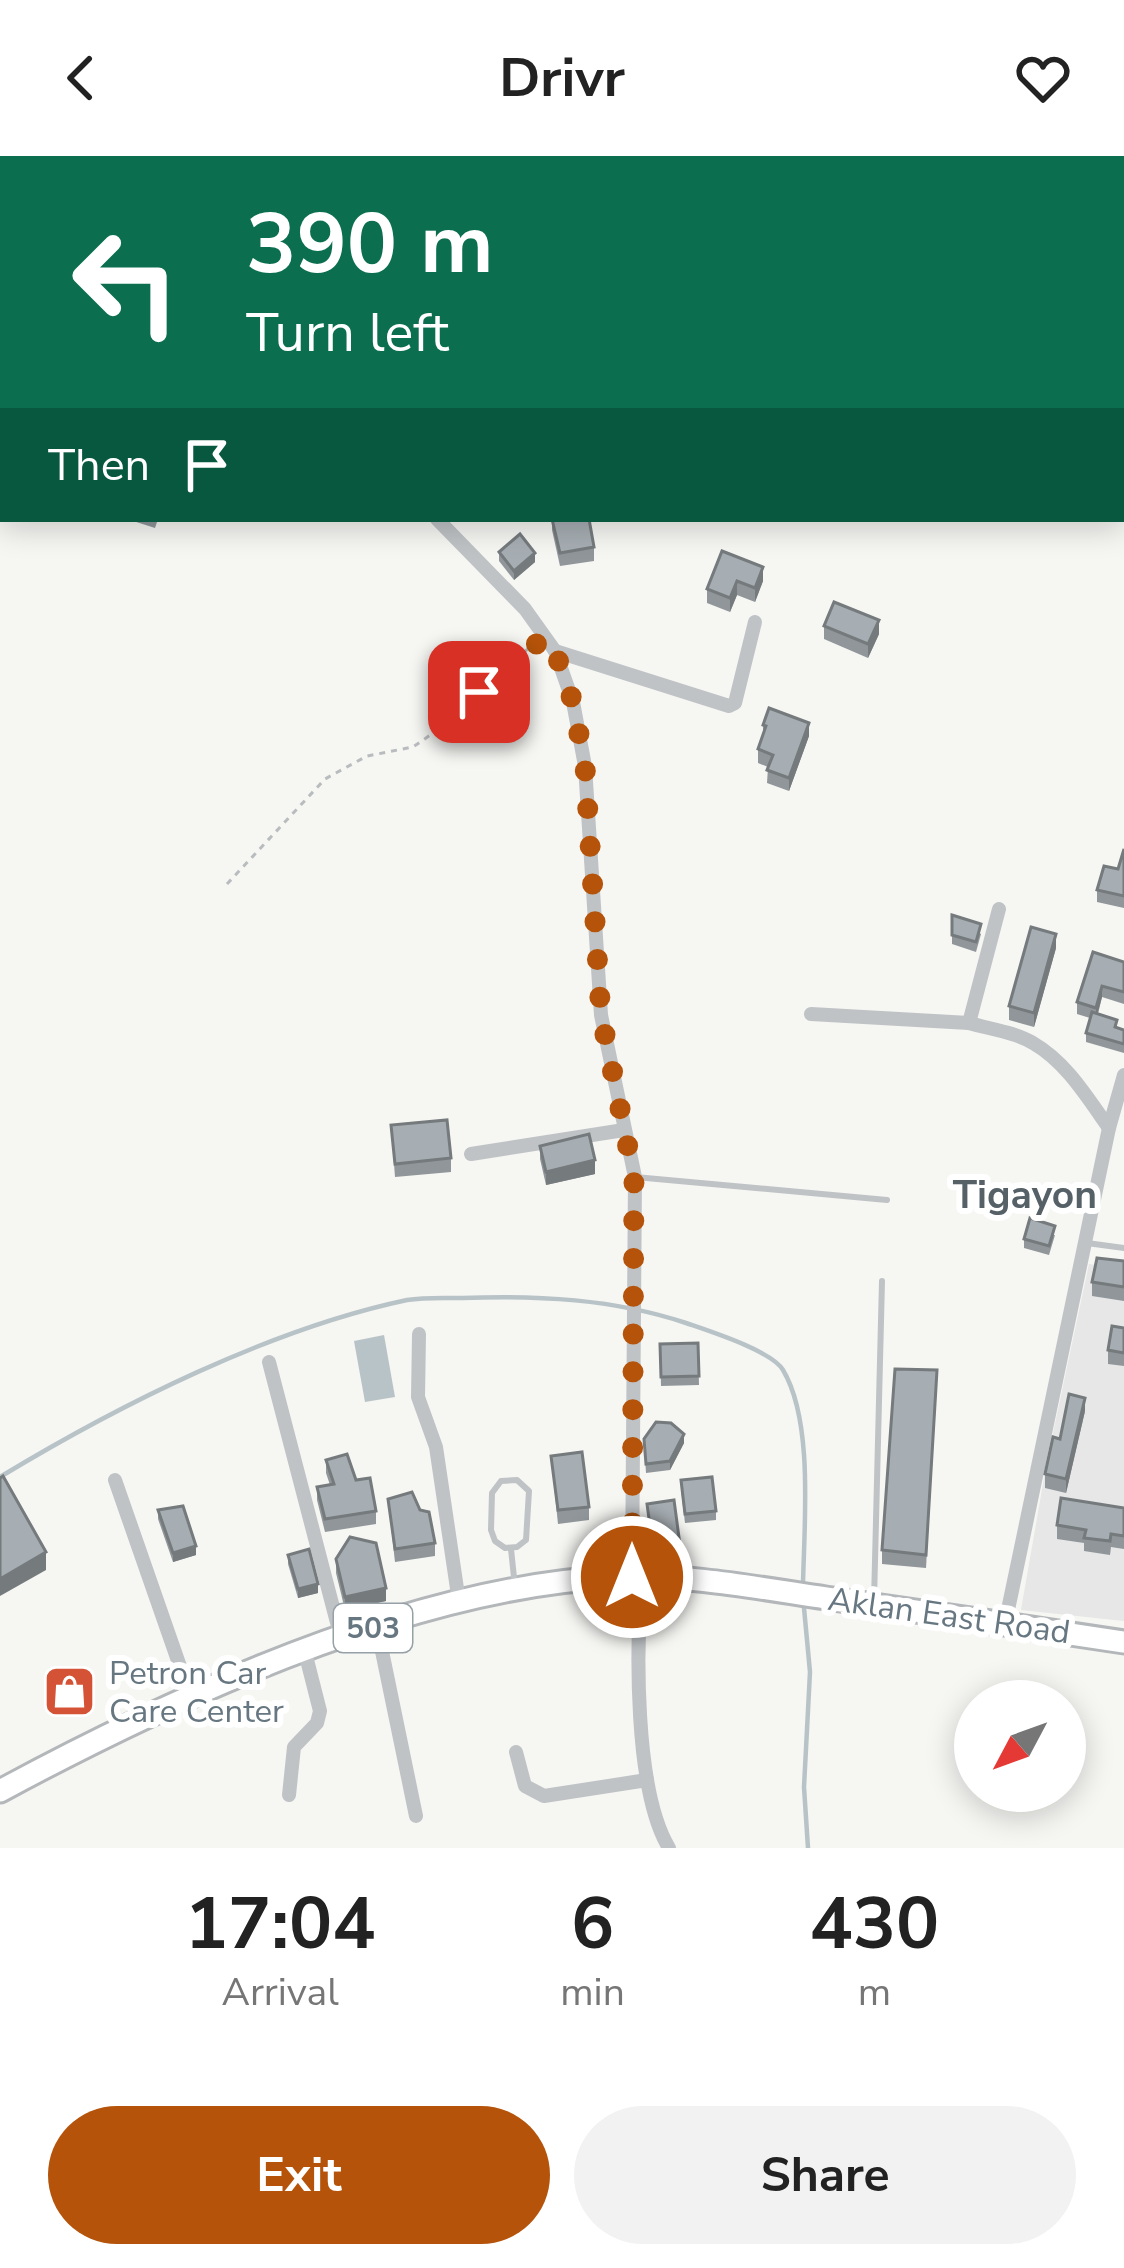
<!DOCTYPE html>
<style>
body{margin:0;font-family:"Nunito Sans",sans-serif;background:#f2f2f2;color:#222;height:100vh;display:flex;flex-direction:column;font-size:45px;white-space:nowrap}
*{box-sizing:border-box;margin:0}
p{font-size:39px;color:#767676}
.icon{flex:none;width:66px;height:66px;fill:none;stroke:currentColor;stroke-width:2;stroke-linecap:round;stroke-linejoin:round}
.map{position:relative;height:1692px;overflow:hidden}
.drawer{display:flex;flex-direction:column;background:#fff;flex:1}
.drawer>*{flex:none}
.guide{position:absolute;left:0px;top:0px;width:1125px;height:366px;box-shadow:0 6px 30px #0003;background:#0b6e4f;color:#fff;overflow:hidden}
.needle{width:78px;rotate:229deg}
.controls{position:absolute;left:954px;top:1524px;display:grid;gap:24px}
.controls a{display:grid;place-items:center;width:132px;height:132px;border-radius:50%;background:#fff;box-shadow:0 6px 30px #0003;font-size:60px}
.pin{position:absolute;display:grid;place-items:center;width:102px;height:102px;color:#fff;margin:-51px;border-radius:24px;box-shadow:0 6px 18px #0006}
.me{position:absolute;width:132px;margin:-66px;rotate:0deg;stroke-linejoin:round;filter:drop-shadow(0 0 9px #0008)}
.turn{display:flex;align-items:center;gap:42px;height:252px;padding:0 48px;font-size:54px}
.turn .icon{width:156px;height:156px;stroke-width:2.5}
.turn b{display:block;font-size:84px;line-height:102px}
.then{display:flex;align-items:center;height:114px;padding:0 48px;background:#0003;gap:24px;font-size:45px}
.eta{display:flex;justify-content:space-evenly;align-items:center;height:204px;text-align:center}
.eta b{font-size:72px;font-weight:700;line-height:84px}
.action{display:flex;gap:24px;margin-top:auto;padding:24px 48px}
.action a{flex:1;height:138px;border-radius:72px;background:#b45309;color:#fff;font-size:48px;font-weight:700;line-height:138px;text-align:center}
.action a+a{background:#f2f2f2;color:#222}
header{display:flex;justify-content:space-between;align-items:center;height:156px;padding:0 48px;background:#fff;font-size:54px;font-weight:700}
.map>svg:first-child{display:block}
.built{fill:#e6e7e6}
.water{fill:#b8c3c7}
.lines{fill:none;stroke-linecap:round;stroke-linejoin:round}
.stream{stroke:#b8c3c7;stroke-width:4.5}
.primary-casing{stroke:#b3b7ba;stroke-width:27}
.path{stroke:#b9bcbe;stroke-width:3;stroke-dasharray:6 6;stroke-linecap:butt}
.lane{stroke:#bfc3c6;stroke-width:6}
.street{stroke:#bfc3c6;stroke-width:14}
.primary{stroke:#fff;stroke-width:21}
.wall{fill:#90969a}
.shaded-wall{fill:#757a7d}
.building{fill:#a7aeb3;stroke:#757a7d;stroke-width:3}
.route{stroke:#b45309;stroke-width:21;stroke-dasharray:0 37.8}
.labels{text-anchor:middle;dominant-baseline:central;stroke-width:12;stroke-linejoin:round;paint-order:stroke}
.shield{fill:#fff;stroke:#95a0a7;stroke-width:3}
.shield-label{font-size:30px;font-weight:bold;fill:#677781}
.street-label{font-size:33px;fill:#677781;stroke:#fff}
.poi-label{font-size:33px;fill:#677781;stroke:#fff;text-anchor:start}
.quarter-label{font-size:39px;font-weight:bold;fill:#556067;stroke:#fff}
</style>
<header><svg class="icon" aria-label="back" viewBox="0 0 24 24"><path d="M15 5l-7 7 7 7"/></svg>Drivr<svg class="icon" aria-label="heart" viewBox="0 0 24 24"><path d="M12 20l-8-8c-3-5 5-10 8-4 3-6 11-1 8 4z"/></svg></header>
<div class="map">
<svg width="1124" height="1692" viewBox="0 0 1124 1692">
<rect width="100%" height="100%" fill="#f6f6f3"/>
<g class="built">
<path d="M 690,0 L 894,0 L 712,3 Z"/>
<path d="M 1089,1108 L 1124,1113 L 1124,1465 L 1021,1454 L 1047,1305 Z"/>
</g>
<path class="water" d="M 384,1179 L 395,1241 L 365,1246 L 354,1185 Z"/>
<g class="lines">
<g class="stream">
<path d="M 1122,115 L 1124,116"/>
<path d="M 0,229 L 3,229"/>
<path d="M 0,1321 C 119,1249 270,1173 407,1144 C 425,1141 444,1142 462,1142 C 537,1139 614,1143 686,1167 C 709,1175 772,1195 783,1214 C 814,1266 804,1369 803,1429"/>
<path d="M 804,1452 L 810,1516 L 804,1631 L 808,1692"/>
</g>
<defs>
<path id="primary" d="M 0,1635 C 176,1540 416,1430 617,1421 C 686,1418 758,1432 826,1442 C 925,1456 1025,1471 1124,1486"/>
</defs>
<use href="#primary" class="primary-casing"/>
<path class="path" d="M 227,728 L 325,623 L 367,600 L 413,591 L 455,562 L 503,510 L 534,489"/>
<g class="lane">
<path d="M 38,3 L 38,0"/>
<path d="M 635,1021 L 887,1044"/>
<path d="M 1087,1087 L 1124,1092"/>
<path d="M 517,1324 L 529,1335 L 526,1384 L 517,1391 L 505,1392 L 495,1385 L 491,1374 L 492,1337 L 501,1325 Z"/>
<path d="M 511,1393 L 515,1431"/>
<path d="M 874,1445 L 882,1125"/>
</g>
<g class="street">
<path d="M 903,3 L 904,0"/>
<path d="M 1122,107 L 1124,107"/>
<path d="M 437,363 L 525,453 L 555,495 L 573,546 L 585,610 L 601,859 L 635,1021 L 632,1421"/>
<path d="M 555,495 L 729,550 L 735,547 L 755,466"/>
<path d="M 999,753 L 969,867 C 989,873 1015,876 1033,887 C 1066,906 1087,941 1109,972"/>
<path d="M 811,858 L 969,867"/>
<path d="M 471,998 L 624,974"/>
<path d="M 419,1178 L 418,1241 L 436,1291 L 459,1446"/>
<path d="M 269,1206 L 341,1482"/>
<path d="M 115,1324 L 191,1542"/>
<path d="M 642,1422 C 636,1490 634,1634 669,1692"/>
<path d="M 1005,1468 L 1109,972 L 1124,919"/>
<path d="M 377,1471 L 416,1660"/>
<path d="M 516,1596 L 525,1630 L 544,1640 L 647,1624"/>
<path d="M 289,1639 L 294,1591 L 317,1567 L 320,1555 L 305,1496"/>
</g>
<use href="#primary" class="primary"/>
</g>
<g class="wall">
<path d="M 127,363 L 158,363 L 155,372 Z"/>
<path d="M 552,363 L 594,391 L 594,405 L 560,410 L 552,374 Z"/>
<path d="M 722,395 L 763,425 L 755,446 L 737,439 L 730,456 L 707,447 L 707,433 Z"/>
<path d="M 499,396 L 535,406 L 514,424 L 499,405 Z"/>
<path d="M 824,470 L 879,478 L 868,502 L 824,483 Z"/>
<path d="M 763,569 L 809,580 L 789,635 L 767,627 L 768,611 L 758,607 L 758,593 L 763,580 Z"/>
<path d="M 1124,693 L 1124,752 L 1097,746 L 1097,734 L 1118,713 Z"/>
<path d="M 952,759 L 981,778 L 976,796 L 952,788 Z"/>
<path d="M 1056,792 L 1034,871 L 1009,864 L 1009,850 Z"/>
<path d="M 1124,806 L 1124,848 L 1102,841 L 1098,858 L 1117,871 L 1124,874 L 1124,897 L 1086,886 L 1086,877 L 1090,862 L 1077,858 L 1077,846 Z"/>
<path d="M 391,969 L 451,1002 L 451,1016 L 395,1021 Z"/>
<path d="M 540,990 L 595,1018 L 546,1029 L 540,1003 Z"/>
<path d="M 1055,1079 L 1049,1099 L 1024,1092 L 1024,1083 Z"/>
<path d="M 1124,1105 L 1124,1145 L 1092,1140 L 1092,1126 Z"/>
<path d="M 1124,1172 L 1124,1210 L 1108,1208 L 1108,1194 Z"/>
<path d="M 698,1187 L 699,1229 L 661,1230 L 660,1188 Z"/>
<path d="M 937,1228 L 926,1412 L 882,1408 L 882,1394 Z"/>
<path d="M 1085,1255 L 1066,1337 L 1045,1332 L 1045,1318 L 1060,1283 Z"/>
<path d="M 644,1283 L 684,1287 L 670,1314 L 646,1317 Z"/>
<path d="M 551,1300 L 589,1351 L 589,1364 L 558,1368 Z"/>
<path d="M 326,1304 L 356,1324 L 376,1355 L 376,1368 L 325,1376 L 317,1344 L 317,1331 L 330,1329 L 326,1317 Z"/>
<path d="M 681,1333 L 716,1355 L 716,1364 L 685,1367 Z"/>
<path d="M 388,1343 L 435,1387 L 435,1400 L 395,1406 Z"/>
<path d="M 647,1348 L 680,1389 L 680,1403 L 653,1406 Z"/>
<path d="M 1124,1352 L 1124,1393 L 1111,1391 L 1110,1399 L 1084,1395 L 1084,1387 L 1057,1383 L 1057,1369 Z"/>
<path d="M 158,1354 L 196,1399 L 173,1406 L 158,1363 Z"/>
<path d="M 288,1399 L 318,1437 L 298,1442 L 288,1408 Z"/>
<path d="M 336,1403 L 386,1445 L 345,1454 L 336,1417 Z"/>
</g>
<g class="shaded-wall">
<path d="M 535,397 L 535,406 L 514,424 L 514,415 Z"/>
<path d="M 763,411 L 763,425 L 755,446 L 755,432 Z"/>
<path d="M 737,425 L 737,439 L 730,456 L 730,442 Z"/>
<path d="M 879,464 L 879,478 L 868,502 L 868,488 Z"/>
<path d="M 809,567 L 809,580 L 789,635 L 789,622 Z"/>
<path d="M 1056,778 L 1056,792 L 1034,871 L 1034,857 Z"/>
<path d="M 1102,830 L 1102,841 L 1096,863 L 1096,852 Z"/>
<path d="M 595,1004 L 595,1018 L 546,1029 L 546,1016 Z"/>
<path d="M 1085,1242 L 1085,1255 L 1066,1337 L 1066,1323 Z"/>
<path d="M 684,1278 L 684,1287 L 670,1314 L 670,1305 Z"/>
<path d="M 196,1390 L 196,1399 L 173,1406 L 173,1397 Z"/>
<path d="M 46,1396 L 46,1414 L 0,1440 L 0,1423 Z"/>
<path d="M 318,1428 L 318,1437 L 298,1442 L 298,1433 Z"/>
<path d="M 386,1432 L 386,1445 L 345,1454 L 345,1441 Z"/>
</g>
<g class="building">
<path d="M 552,363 L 589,363 L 594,391 L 560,397 Z"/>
<path d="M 520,378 L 535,397 L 514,415 L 499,396 Z"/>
<path d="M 722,395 L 763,411 L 755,432 L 737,425 L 730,442 L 707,433 Z"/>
<path d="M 834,446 L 879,464 L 868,488 L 824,470 Z"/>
<path d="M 769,552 L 809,567 L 789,622 L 767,614 L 773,599 L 758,593 L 766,570 L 763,569 Z"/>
<path d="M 1124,693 L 1124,740 L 1097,734 L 1104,710 L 1118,713 Z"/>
<path d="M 952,759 L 981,768 L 976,786 L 952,779 Z"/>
<path d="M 1031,771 L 1056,778 L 1034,857 L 1009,850 Z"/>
<path d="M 1093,796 L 1124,806 L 1124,836 L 1102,830 L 1096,852 L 1077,846 Z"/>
<path d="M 1092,856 L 1117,864 L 1115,871 L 1124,874 L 1124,888 L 1086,877 Z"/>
<path d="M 447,964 L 451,1002 L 395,1008 L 391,969 Z"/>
<path d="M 589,978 L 595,1004 L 546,1016 L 540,990 Z"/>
<path d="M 1030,1062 L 1055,1070 L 1049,1090 L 1024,1083 Z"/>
<path d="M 1097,1102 L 1124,1105 L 1124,1131 L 1092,1126 Z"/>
<path d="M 1112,1170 L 1124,1172 L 1124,1197 L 1108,1194 Z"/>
<path d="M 698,1187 L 699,1220 L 661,1221 L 660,1188 Z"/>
<path d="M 895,1213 L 937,1214 L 926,1399 L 882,1394 Z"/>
<path d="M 1069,1238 L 1085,1242 L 1066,1323 L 1045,1318 L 1053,1281 L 1060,1283 Z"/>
<path d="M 656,1266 L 671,1267 L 684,1278 L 670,1305 L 646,1308 L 644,1283 Z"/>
<path d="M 582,1296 L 589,1351 L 558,1354 L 551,1300 Z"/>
<path d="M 347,1298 L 356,1324 L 370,1322 L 376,1355 L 325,1363 L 317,1331 L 334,1328 L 326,1304 Z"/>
<path d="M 3,1320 L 46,1396 L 0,1423 L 0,1322 Z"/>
<path d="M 712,1321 L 716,1355 L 685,1358 L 681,1324 Z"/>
<path d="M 412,1336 L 420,1354 L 429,1356 L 435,1387 L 395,1393 L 388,1343 Z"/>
<path d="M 1061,1342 L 1124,1352 L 1124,1380 L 1111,1378 L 1110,1385 L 1084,1382 L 1086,1374 L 1057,1369 Z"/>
<path d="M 674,1344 L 680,1389 L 653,1392 L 647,1348 Z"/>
<path d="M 183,1350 L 196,1390 L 173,1397 L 158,1354 Z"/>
<path d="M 350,1381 L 376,1387 L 386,1432 L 345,1441 L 336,1403 Z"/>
<path d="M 309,1393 L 318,1428 L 298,1433 L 288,1399 Z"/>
</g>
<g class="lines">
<path class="route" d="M 479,536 L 503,509 L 546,482 L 555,495 L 573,546 L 585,610 L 601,859 L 634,1021 L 632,1421"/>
</g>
<defs>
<symbol id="shop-square" viewBox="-11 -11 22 22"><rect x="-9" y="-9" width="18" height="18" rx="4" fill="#d45235" stroke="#fff"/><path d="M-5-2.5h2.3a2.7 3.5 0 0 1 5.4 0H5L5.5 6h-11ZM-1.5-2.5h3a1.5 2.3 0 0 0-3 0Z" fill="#fff"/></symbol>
</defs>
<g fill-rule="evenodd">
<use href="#shop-square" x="40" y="1506" width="59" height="59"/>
</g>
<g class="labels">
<rect class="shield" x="334" y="1448" width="78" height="48" rx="9"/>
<g class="shield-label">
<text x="373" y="1472">503</text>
</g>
<g class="street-label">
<text transform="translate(949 1460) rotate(8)">Aklan East Road</text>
</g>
<g class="poi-label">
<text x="109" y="1517">Petron Car<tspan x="109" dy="38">Care Center</tspan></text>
</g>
<g class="quarter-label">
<text x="1025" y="1039">Tigayon</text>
</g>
</g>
</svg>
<div class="controls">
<a><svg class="needle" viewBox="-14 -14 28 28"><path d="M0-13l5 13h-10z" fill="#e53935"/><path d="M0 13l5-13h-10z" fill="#767676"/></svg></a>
</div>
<div class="pin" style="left:479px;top:536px;background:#d93025"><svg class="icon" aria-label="arrive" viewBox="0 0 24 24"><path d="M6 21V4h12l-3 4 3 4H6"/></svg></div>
<svg class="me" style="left:632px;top:1421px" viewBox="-20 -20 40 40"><circle r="17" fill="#b45309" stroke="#fff" stroke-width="3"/><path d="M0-11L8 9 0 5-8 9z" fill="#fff"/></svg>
<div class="guide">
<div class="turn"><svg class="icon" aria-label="left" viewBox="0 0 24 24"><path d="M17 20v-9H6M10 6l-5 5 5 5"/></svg><div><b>390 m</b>Turn left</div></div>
<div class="then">Then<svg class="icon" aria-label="arrive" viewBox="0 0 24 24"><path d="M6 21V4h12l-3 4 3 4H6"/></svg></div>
</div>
</div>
<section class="drawer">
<div class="eta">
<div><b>17:04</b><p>Arrival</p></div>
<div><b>6</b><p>min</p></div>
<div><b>430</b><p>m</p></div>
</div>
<div class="action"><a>Exit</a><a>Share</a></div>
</section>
